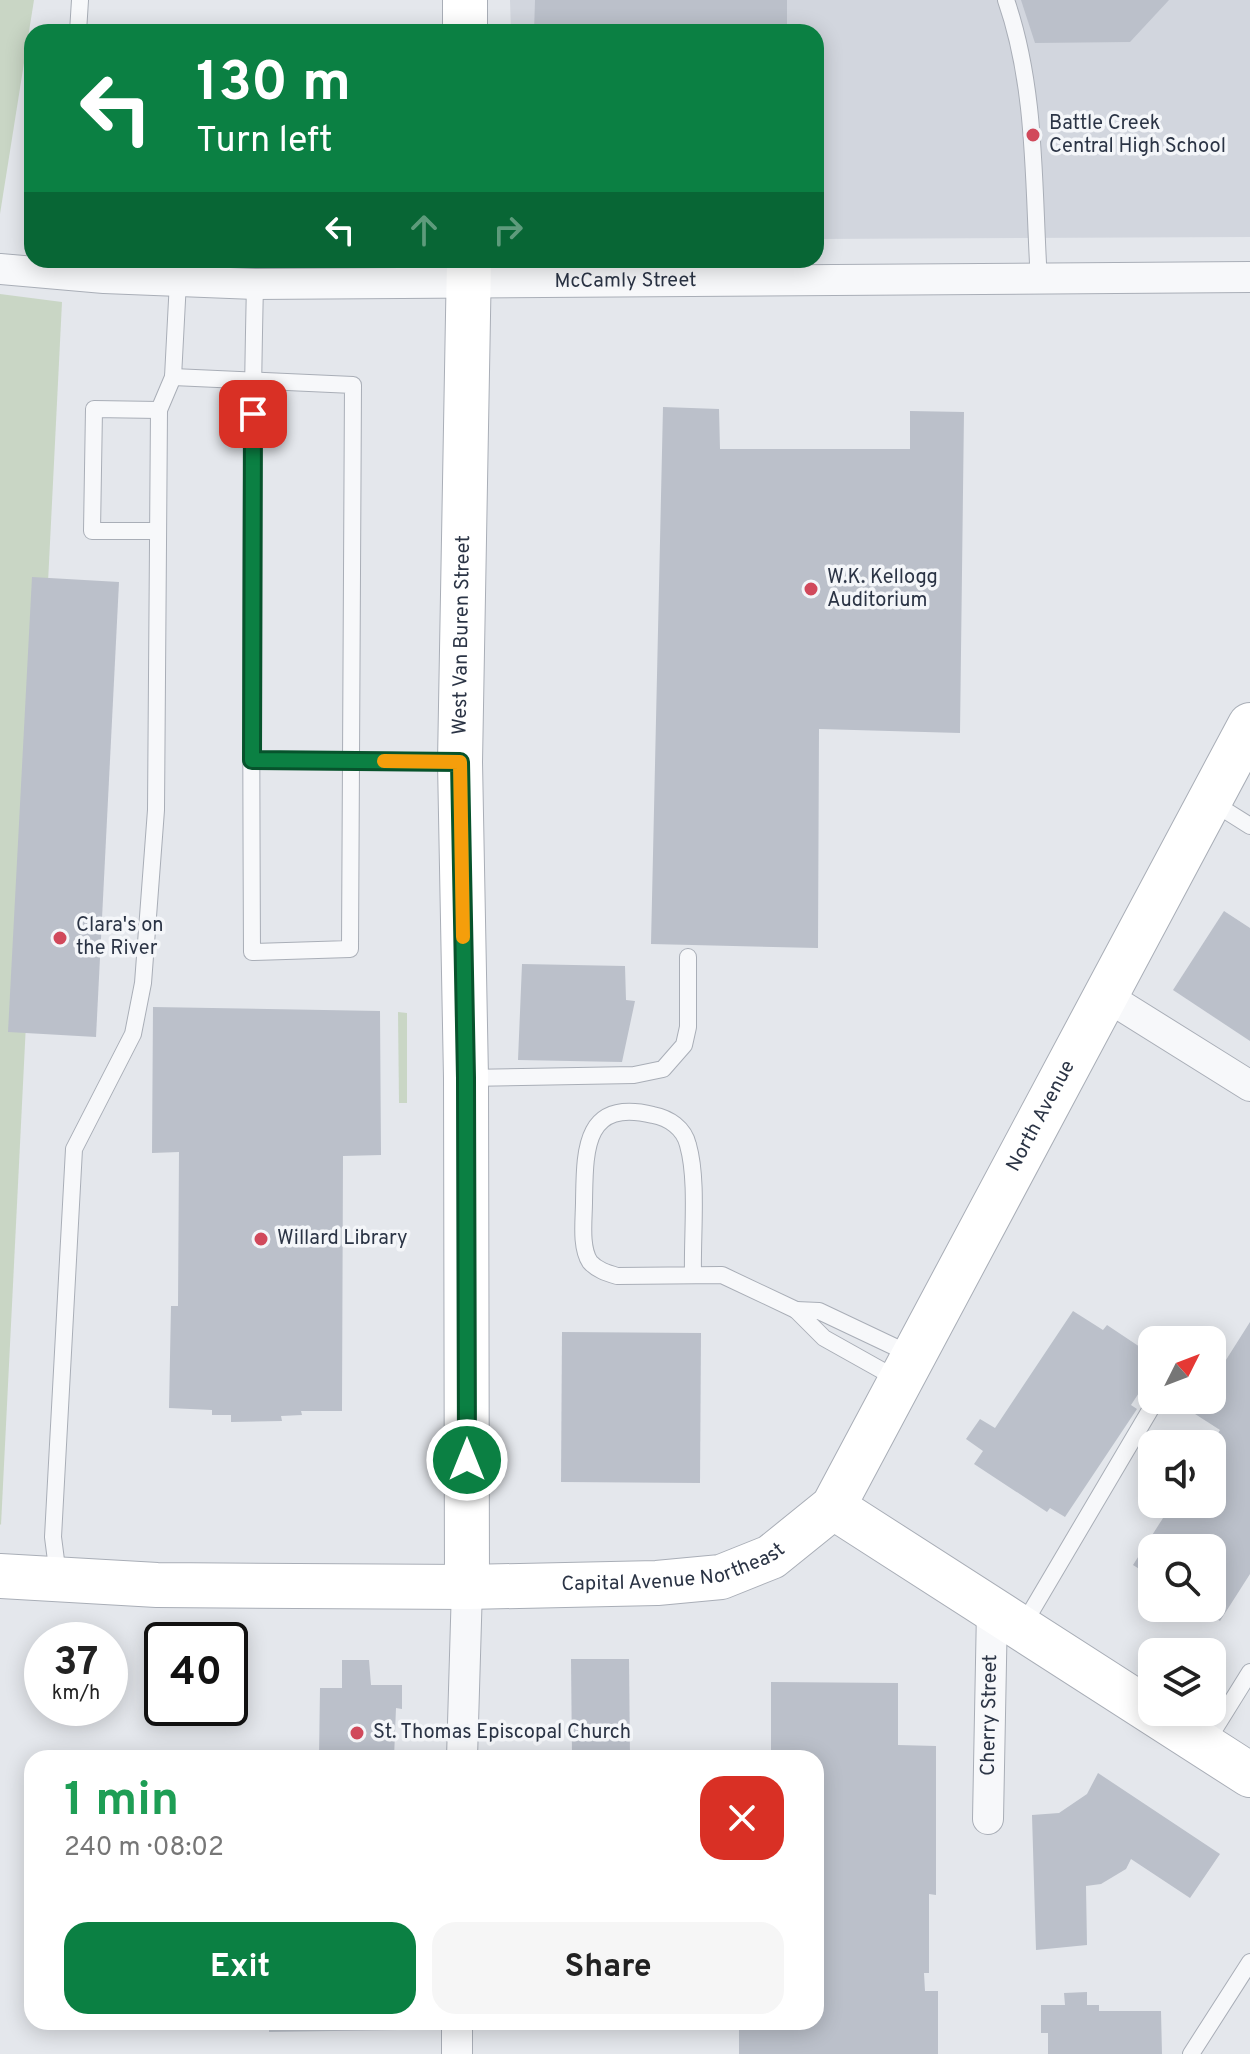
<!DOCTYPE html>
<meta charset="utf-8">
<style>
body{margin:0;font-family:Overpass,sans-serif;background:#f6f6f6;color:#222;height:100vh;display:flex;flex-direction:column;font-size:30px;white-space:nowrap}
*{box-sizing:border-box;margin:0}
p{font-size:26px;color:#767676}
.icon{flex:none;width:44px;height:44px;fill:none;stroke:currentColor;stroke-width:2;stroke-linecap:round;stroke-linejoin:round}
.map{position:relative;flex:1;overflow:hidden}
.side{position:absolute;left:24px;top:1750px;width:800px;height:280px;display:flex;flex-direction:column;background:#fff;border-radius:24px;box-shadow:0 4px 20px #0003}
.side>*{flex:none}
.guide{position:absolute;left:24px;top:24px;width:800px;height:244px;border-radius:24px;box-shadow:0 4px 20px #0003;background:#0b8043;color:#fff;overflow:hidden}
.needle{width:52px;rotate:48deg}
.buttons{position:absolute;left:1138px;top:1326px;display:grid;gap:16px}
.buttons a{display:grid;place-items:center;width:88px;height:88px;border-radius:16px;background:#fff;box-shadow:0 4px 20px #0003;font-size:40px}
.speed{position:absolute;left:24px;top:1622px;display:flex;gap:16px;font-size:40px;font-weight:700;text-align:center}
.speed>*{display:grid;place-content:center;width:104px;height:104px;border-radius:50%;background:#fff;box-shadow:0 4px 20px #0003;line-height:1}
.speed small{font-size:20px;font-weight:400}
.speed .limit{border:4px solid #111;border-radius:12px;background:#fff;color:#111}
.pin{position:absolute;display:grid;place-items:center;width:68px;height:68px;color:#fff;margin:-34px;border-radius:16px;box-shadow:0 4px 12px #0006}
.me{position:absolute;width:88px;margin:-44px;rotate:0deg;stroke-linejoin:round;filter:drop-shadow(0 0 6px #0008)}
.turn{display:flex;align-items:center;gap:28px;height:168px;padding:0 40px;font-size:36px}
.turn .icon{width:104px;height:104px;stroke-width:2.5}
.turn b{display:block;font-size:56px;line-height:68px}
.lanes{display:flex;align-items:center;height:76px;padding:0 40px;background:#0003;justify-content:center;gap:40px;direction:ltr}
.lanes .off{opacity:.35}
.round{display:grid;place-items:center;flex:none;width:84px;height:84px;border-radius:24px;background:#f6f6f6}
.headline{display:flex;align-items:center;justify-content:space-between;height:136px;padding:0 40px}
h1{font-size:48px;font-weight:700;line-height:60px;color:#1e9e55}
.cta{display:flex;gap:16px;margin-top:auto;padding:16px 40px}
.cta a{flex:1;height:92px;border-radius:24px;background:#0b8043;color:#fff;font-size:32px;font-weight:700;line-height:92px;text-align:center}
.cta a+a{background:#f6f6f6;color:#222}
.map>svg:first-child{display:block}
.built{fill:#d2d6de}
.green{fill:#c9d6c5}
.building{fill:#bbc0ca}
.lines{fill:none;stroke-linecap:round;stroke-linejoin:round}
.lane-casing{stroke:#a9aeb7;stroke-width:18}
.street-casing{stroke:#a9aeb7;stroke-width:32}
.secondary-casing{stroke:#a9aeb7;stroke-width:46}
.lane{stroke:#f7f8fa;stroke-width:16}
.street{stroke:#f7f8fa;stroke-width:30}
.secondary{stroke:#fff;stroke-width:44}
.route-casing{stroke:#07532c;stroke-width:20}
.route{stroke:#0b8043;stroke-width:14}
.slow{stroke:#f59e0b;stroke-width:14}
.poi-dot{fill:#d1495b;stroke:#f4f6f9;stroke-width:3}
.labels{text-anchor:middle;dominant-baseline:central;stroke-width:7;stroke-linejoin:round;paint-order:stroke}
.poi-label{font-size:20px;fill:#2b3445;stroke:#f4f6f9;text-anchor:start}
.street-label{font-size:20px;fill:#2b3445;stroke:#f4f6f9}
</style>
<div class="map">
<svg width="1250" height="2054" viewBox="0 0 1250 2054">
<rect width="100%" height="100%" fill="#e4e7ec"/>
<path class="built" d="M 510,0 L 1250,0 L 1250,237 L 816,239 L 816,32 L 511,32 Z"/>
<g class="green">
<path d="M 0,0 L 34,0 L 0,214 Z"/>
<path d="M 0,294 L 62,302 L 1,1525 L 0,1524 Z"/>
<path d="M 398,1012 L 407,1013 L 407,1103 L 399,1103 Z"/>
</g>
<g class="building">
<path d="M 535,0 L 787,0 L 787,32 L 534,32 Z"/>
<path d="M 1021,0 L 1169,0 L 1130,42 L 1035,43 Z"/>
<rect x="816" y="112" width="3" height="51"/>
<path d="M 663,407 L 719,409 L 720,449 L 910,449 L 910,411 L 964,412 L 960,733 L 819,729 L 818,948 L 651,944 Z"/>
<path d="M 32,577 L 119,582 L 96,1037 L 8,1032 Z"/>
<path d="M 1224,911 L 1250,928 L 1250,1041 L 1173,990 Z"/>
<path d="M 522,964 L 625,966 L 626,1000 L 635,1001 L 622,1062 L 518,1060 Z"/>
<path d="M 153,1007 L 380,1011 L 381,1155 L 343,1156 L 342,1411 L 301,1411 L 302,1415 L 281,1416 L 282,1421 L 231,1422 L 231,1415 L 212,1415 L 212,1410 L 169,1408 L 171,1306 L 178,1306 L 179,1152 L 152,1153 Z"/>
<path d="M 1073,1311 L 1103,1330 L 1107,1325 L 1152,1355 L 1152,1373 L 1131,1405 L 1137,1409 L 1065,1517 L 1050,1508 L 1047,1512 L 974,1464 L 983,1451 L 966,1439 L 980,1419 L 995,1428 Z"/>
<path d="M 1250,1322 L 1250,1574 L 1220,1621 L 1200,1608 L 1212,1608 L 1212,1548 L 1152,1548 L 1152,1577 L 1133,1565 L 1172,1504 L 1212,1504 L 1211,1444 L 1220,1430 L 1192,1412 L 1200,1400 L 1212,1400 L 1212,1382 Z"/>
<path d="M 562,1332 L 701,1333 L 700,1483 L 561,1482 Z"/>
<path d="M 571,1659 L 629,1659 L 630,1758 L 572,1758 Z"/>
<path d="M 342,1660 L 369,1660 L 371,1685 L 402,1685 L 402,1709 L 396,1708 L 394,1758 L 319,1758 L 320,1688 L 342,1688 Z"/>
<path d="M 771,1682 L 898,1683 L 898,1745 L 936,1746 L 936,1895 L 929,1894 L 929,1973 L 924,1973 L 925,1991 L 938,1991 L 938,2054 L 739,2054 L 739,2022 L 816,2022 L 816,1758 L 771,1758 Z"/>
<path d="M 1098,1773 L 1220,1854 L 1190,1898 L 1131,1859 L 1126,1869 L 1101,1884 L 1086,1886 L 1087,1945 L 1036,1950 L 1032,1815 L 1059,1813 L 1087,1794 Z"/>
<path d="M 1087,1992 L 1087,2005 L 1099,2005 L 1099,2011 L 1161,2011 L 1162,2054 L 1048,2054 L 1048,2033 L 1041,2033 L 1041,2005 L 1065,2005 L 1064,1993 Z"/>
<path d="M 269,2022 L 398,2022 L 398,2030 L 269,2032 Z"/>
</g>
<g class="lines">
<defs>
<g id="lane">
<path d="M 1006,0 C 1037,89 1033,187 1039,281"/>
<path d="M 78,32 L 80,0"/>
<path d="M 173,377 L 353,385 L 351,760 L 458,762"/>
<path d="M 158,531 L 92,531 L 94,409 L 159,410"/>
<path d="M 252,760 L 351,760 L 350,949 L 252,952 C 251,729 250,506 255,284"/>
<path d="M 1212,802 L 1250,826"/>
<path d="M 467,1078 L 634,1075 L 663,1069 L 684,1045 L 688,1027 L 688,957"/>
<path d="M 693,1273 C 692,1235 698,1180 688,1145 C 684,1128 669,1118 653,1115 C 583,1098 585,1151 584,1202 C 584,1219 580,1247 590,1262 C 597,1270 607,1273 617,1276 L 722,1275 L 796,1310"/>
<path d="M 899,1380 L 824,1338 L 796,1310 L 819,1311 L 914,1356"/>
<path d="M 58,1576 L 53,1537 L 74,1149 L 133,1034 L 143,983 L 156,810 L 159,410 L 173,377 L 178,281"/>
<path d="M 1022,1627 L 1156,1400"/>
<path d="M 1204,1746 L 1250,1672"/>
<path d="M 1191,2054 L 1250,1962"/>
</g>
<g id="street">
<path id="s1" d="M 0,269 L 104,278 L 255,284 L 1250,277"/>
<path d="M 1106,996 L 1250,1086"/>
<path d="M 462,1758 L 467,1587"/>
<path id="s2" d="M 988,1819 L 992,1610"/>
<path d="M 457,2054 L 457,2022"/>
</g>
<g id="secondary">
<path d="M 465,0 L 465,32"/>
<path d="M 833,1507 L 1250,1775"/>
<path id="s3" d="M 0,1576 L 157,1585 L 467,1587 L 657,1583 L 721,1577 L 771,1557 L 833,1507 L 1250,725"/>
<path id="s4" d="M 467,1587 L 466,1078 L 460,762 L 469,260"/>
</g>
</defs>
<use href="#lane" class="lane-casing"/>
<use href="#street" class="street-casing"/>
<use href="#secondary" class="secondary-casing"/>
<use href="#lane" class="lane"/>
<use href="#street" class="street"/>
<use href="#secondary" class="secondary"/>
</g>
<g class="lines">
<defs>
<path id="route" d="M 253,414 L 252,760 L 460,762 L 466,1078 L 467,1460"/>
</defs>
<use href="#route" class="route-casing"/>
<use href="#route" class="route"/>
<path class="slow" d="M 384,761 L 460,762 L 463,937"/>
</g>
<g class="poi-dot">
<circle cx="1033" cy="135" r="8"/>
<circle cx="811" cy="589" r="8"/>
<circle cx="60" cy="938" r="8"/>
<circle cx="261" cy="1239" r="8"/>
<circle cx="357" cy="1733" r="8"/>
</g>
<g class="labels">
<g class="poi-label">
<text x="1049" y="124">Battle Creek<tspan x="1049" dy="23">Central High School</tspan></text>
<text x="827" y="578">W.K. Kellogg<tspan x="827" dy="23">Auditorium</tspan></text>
<text x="76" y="926">Clara's on<tspan x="76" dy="23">the River</tspan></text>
<text x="277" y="1239">Willard Library</text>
<text x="373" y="1733">St. Thomas Episcopal Church</text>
</g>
<g class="street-label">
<text stroke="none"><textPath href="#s1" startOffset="626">McCamly Street</textPath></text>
<text stroke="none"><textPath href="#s4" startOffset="952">West Van Buren Street</textPath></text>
<text stroke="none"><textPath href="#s3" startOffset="1298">North Avenue</textPath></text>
<text stroke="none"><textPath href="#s3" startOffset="676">Capital Avenue Northeast</textPath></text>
<text stroke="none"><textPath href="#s2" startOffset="104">Cherry Street</textPath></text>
</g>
</g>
</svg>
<div class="buttons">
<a><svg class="needle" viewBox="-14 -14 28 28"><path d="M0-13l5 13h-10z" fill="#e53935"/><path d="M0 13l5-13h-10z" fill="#767676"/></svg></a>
<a><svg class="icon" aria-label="sound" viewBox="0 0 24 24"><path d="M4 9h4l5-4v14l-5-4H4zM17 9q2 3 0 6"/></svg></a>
<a><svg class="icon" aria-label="search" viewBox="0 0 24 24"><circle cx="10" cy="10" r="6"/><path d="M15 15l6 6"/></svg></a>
<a><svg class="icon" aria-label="layers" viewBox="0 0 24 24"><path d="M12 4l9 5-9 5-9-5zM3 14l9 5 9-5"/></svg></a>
</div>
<div class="speed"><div>37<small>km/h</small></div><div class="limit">40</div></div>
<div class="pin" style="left:253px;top:414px;background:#d93025"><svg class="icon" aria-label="arrive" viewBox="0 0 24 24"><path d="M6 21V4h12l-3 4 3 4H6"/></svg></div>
<svg class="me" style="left:467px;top:1460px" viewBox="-20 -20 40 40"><circle r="17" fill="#0b8043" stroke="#fff" stroke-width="3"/><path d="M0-11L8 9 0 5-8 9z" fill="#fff"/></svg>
<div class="guide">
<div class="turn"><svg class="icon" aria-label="left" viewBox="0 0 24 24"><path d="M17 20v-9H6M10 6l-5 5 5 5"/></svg><div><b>130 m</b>Turn left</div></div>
<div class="lanes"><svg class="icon" aria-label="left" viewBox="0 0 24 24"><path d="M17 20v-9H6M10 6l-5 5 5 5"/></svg><svg class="icon off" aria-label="ahead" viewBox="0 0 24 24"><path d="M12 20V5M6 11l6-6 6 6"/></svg><svg class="icon off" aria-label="right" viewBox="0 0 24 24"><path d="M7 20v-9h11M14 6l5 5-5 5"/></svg></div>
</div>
<section class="side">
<div class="headline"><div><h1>1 min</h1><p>240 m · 08:02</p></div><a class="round" style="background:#d93025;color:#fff"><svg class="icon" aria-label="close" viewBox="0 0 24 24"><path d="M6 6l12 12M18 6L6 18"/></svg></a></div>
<div class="cta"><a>Exit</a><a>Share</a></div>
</section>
</div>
